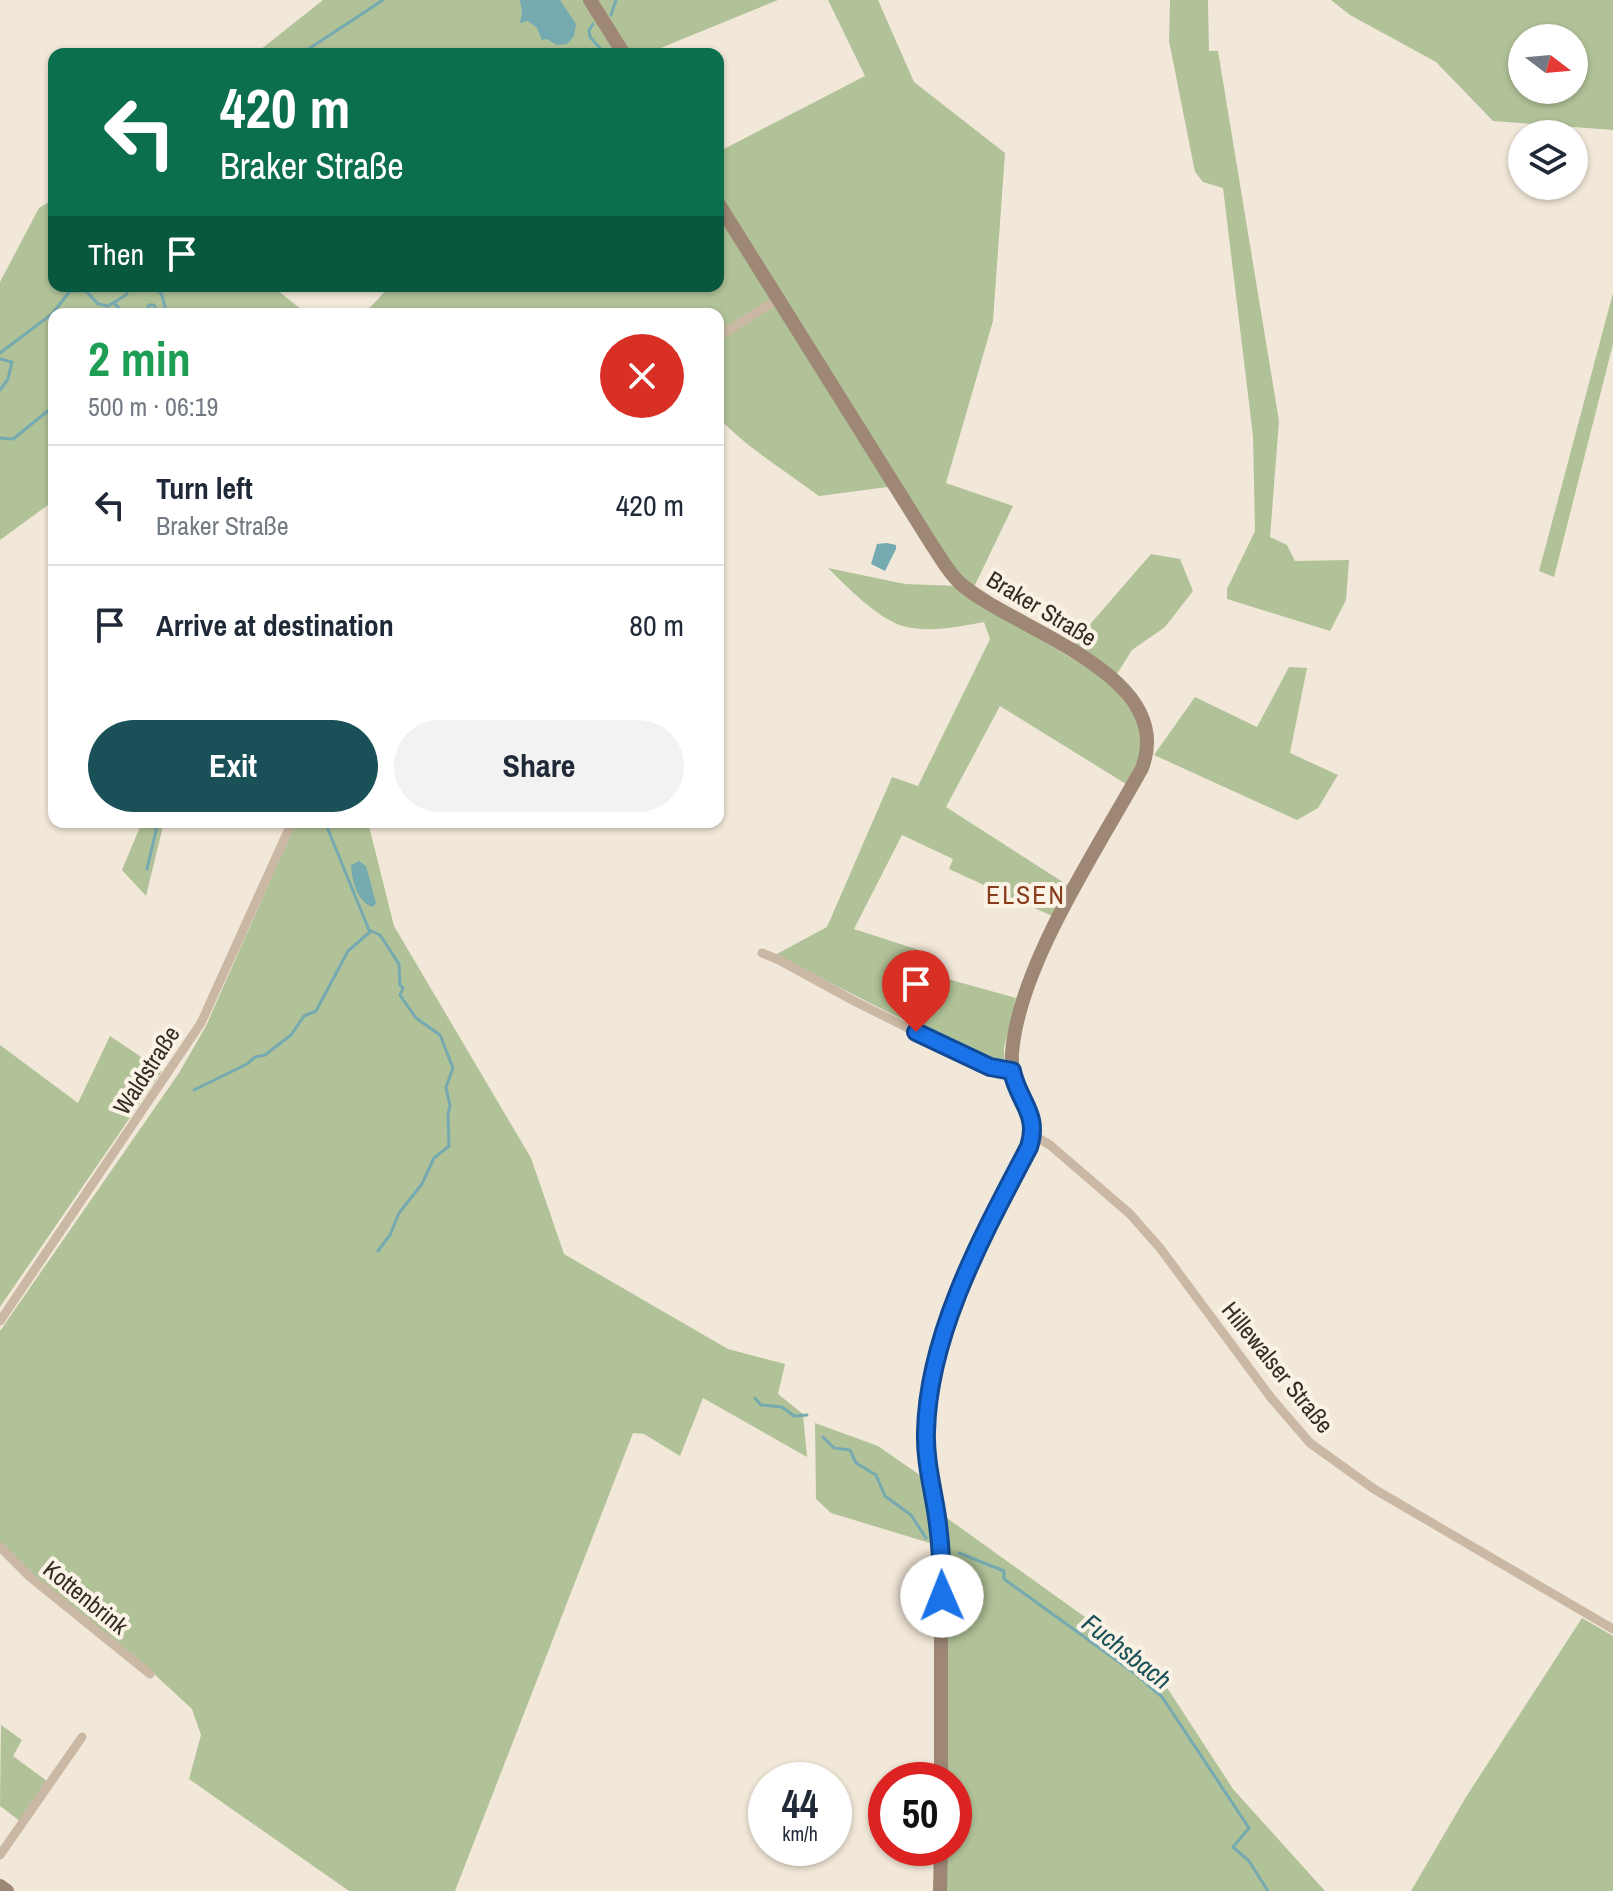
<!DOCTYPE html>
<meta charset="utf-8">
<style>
body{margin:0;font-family:"Archivo Narrow",sans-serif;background:#f2f2f3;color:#1f2937;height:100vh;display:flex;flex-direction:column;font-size:30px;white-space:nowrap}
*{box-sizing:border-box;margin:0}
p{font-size:26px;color:#747a83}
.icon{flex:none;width:44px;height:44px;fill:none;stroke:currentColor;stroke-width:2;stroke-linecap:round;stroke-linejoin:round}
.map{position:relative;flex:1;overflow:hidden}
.drawer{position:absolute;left:48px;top:308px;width:676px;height:520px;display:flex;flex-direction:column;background:#fff;border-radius:16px;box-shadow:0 2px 6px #0004}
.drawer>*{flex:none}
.guide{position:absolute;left:48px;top:48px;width:676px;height:244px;border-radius:16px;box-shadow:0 2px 6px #0004;background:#0b6e4f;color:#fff;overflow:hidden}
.needle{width:52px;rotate:106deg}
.controls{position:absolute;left:1508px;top:24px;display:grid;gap:16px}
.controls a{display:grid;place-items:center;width:80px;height:80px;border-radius:50%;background:#fff;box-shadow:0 2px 6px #0004;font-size:40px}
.speed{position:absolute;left:748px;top:1762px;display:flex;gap:16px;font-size:40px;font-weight:700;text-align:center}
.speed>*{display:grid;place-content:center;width:104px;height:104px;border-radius:50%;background:#fff;box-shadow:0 2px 6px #0004;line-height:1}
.speed small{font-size:20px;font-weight:400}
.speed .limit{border:12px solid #d22;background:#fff;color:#111}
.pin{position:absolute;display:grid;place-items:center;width:68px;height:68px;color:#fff;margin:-82px -34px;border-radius:50% 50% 50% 0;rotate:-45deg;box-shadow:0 0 8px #0007}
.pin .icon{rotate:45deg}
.me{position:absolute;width:88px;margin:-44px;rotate:359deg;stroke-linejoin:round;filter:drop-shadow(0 0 6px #0008)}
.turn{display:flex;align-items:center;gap:28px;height:168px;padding:0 40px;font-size:36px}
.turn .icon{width:104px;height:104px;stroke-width:2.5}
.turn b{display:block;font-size:56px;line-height:68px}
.then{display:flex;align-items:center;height:76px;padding:0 40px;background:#0003;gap:16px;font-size:30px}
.round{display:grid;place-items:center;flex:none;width:84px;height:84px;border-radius:42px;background:#f2f2f3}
.overview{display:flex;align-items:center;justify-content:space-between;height:136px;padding:0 40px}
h1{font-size:48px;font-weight:800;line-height:60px;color:#1e9e55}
.cta{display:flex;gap:16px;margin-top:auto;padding:16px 40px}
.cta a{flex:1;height:92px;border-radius:48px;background:#1a5159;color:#fff;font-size:32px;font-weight:800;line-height:92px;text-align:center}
.cta a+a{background:#f2f2f3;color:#1f2937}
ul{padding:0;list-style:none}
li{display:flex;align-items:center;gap:24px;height:120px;padding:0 40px;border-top:2px solid #e0e1e3}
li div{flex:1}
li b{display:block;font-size:30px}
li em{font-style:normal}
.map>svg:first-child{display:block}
.green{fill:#b1c298;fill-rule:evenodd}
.water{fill:#76aab1}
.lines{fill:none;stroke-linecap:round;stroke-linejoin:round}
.stream{stroke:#76aab1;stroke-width:3}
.minor{stroke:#cbb8a4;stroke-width:9}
.secondary{stroke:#9e8775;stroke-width:14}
.route-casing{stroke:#114b97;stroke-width:20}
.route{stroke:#1a73e8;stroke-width:14}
.labels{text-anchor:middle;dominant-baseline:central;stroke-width:8;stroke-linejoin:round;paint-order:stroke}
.street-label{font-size:24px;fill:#362c26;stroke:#faf2e5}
.neighbourhood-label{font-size:26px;letter-spacing:2px;fill:#883d1c;stroke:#faf2e5}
.water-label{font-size:26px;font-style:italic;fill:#1a5159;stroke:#faf2e5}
</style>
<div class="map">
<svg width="1613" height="1891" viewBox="0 0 1613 1891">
<rect width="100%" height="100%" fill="#f2e8d9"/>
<g class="green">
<path d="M 323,0 L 778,0 L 646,54 L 255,54 Z"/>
<path d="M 828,0 L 878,0 L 914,82 L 1005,153 L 993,321 L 946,483 L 1013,506 L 974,587 L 998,614 L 1093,671 L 1115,689 L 1141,724 L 1141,754 L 1126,784 L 1000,706 L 946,807 L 1069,886 L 1052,916 L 949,869 L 953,859 L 902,835 L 854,929 L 925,952 L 919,971 L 1016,998 L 1004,1048 L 1004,1066 L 987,1062 L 775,955 L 827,927 L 892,777 L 918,786 L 990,639 L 984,622 C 958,627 929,633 903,626 C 878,619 846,586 828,568 L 905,584 L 957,586 L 888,487 L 819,496 C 787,472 743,445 718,417 L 718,314 L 364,314 L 390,286 L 718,286 L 718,152 L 865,76 Z"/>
<path d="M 1170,0 L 1208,0 L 1209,51 L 1218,51 L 1279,421 L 1270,537 L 1287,545 L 1295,561 L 1349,560 L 1346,600 L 1330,631 L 1227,599 L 1227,589 L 1255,531 L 1253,436 L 1223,188 L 1203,182 L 1195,172 L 1169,41 Z"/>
<path d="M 1331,0 L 1613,0 L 1613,130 L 1493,121 L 1436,62 L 1350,15 ZM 1574,38 L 1574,90 L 1522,90 L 1522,38 Z"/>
<path d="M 54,199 L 54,286 L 272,286 L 307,314 L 54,314 L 54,505 L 48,505 L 0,540 L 0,282 L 39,208 Z"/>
<path d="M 1613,293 L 1613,344 L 1554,577 L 1539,571 Z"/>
<path d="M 1151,554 L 1180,559 L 1193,591 L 1165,627 L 1132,650 L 1115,677 L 1073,644 Z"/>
<path d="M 1289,667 L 1307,668 L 1290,753 L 1338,775 L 1318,808 L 1297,820 L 1154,755 L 1195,697 L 1257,727 Z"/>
<path d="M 142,822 L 164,822 L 146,896 L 122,870 Z"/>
<path d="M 296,822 L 368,822 L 394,926 L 531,1158 L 564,1254 L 728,1349 L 785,1364 L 778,1394 L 803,1414 L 807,1457 L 703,1398 L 680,1456 L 644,1434 L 633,1433 L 455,1891 L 349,1891 L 189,1779 L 201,1735 L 192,1709 L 153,1673 L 32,1575 L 0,1544 L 0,1331 L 179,1073 L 206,1026 Z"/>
<path d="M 110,1036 L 162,1071 L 0,1307 L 0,1045 L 78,1103 Z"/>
<path d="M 815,1423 L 878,1446 L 924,1478 L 933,1544 L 831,1513 L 816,1499 Z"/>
<path d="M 947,1518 L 1153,1666 L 1233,1789 L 1325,1891 L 944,1891 L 945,1848 L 954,1848 L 954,1780 L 945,1780 Z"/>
<path d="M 1582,1618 L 1613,1636 L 1613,1891 L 1411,1891 L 1466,1797 Z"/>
<path d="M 1,1725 L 22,1740 L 13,1756 L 51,1784 L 24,1824 L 0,1806 Z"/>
</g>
<g class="water">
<path d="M 520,0 L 560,0 L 576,24 L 574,36 L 567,44 L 557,45 L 547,39 L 542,40 L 537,28 L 528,21 L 520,23 L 522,12 Z"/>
<path d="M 887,543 L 896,545 L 896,549 L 885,571 L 871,564 L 877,544 Z"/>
<path d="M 359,861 L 366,866 L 376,903 L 373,907 C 357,902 352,881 351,865 Z"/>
</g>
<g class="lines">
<g class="stream">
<path d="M 611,15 L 616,0"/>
<path d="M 593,24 L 589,30 L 590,37 L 600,48 L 598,54"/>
<path d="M 301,54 L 383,0"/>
<path d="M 154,286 L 162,295 L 166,311 L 164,314"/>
<path d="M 114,303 L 125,314"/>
<path d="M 145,314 L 149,305 L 154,305 L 158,314"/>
<path d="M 0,353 L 52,314 L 70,291 L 86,291 L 98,304 L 108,306 L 126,295 L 130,286"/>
<path d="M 0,359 L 12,362 L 8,379 L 0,390"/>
<path d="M 0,438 L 13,439 L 54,406"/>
<path d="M 325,822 L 369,930 L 380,935 L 399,964 L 400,985 L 403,988 L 400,995 L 416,1018 L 440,1035 L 453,1068 L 446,1087 L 450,1106 L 448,1114 L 449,1146 L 434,1158 L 422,1184 L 399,1213 L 390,1235 L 378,1251"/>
<path d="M 147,869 L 158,822"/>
<path d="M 194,1090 L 247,1064 L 255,1057 L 265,1055 L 291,1035 L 304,1016 L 316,1011 L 348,951 L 371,931"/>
<path d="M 755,1398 L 761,1405 L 782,1407 L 794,1416 L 807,1415"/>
<path d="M 823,1437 L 834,1448 L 850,1450 L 856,1463 L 876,1475 L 885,1496 L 911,1515 L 926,1538"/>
<path d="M 959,1553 L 1004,1571 L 1004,1579 L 1137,1675 L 1162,1697 L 1249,1828 L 1233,1847 L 1249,1861 L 1268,1891"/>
</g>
<g class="minor">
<path d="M 718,337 L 778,299"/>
<path d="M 762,953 L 779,960 L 854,1001 L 936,1042 L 990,1067 L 1012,1071"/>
<path d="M 1033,1135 L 1050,1145 L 1130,1214 L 1160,1248 L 1272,1399 L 1310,1443 L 1374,1489 L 1613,1629"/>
<path d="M 0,1321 L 201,1023 L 292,822"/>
<path d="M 0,1547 L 30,1577 L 150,1674"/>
<path d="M 0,1855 L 82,1737"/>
</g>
<g class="secondary">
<path d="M 590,0 L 624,54"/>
<path d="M 718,203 L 932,545 C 941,558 949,574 961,584 C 1014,630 1178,674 1142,768 C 1099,847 1019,964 1012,1053 C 1009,1086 1034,1104 1033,1135 L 968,1268 L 939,1353 L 927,1414 L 926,1450 L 941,1549 L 941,1780"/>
<path d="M 0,1886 L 7,1891"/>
<path d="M 940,1891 L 941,1848"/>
</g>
</g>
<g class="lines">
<defs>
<path id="route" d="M 916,1032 L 990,1067 L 1012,1071 C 1018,1101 1040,1114 1029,1147 C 984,1233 928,1333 926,1432 C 925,1461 933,1489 937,1517 C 941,1544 942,1570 942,1596"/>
</defs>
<use href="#route" class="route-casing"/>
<use href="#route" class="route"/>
</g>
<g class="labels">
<g class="street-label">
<text transform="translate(1042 608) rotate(31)">Braker Straße</text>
<text transform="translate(146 1070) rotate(-57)">Waldstraße</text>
<text transform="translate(1278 1367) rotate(51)">Hillewalser Straße</text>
<text transform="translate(86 1597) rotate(39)">Kottenbrink</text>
</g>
<g class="neighbourhood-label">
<text x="1026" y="894">ELSEN</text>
</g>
<g class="water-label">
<text transform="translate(1127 1651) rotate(38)">Fuchsbach</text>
</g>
</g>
</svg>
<div class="controls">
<a><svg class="needle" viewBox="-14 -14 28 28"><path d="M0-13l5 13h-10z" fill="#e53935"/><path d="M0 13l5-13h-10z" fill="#747a83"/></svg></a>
<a><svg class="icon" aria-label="layers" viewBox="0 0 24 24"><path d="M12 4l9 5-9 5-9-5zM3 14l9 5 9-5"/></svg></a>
</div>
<div class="speed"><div>44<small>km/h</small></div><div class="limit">50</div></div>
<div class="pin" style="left:916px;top:1032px;background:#d93025"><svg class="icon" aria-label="arrive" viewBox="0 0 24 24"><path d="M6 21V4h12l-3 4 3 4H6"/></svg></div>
<svg class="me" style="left:942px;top:1596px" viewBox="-20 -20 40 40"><circle r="19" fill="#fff"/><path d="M0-13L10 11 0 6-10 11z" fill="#1a73e8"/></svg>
<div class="guide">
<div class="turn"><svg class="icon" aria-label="left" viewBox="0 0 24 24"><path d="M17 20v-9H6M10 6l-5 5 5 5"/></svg><div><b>420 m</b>Braker Straße</div></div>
<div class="then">Then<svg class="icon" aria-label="arrive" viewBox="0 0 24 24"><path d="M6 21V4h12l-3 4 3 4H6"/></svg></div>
</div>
<section class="drawer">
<div class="overview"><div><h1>2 min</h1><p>500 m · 06:19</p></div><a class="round" style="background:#d93025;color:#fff"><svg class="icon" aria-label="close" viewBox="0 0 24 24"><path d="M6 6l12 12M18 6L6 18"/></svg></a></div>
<ul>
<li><svg class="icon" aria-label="left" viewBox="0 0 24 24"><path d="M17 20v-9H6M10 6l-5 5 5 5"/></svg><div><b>Turn left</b><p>Braker Straße</p></div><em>420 m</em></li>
<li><svg class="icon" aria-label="arrive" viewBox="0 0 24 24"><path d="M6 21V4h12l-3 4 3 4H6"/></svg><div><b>Arrive at destination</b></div><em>80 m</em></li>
</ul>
<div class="cta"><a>Exit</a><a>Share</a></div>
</section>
</div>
